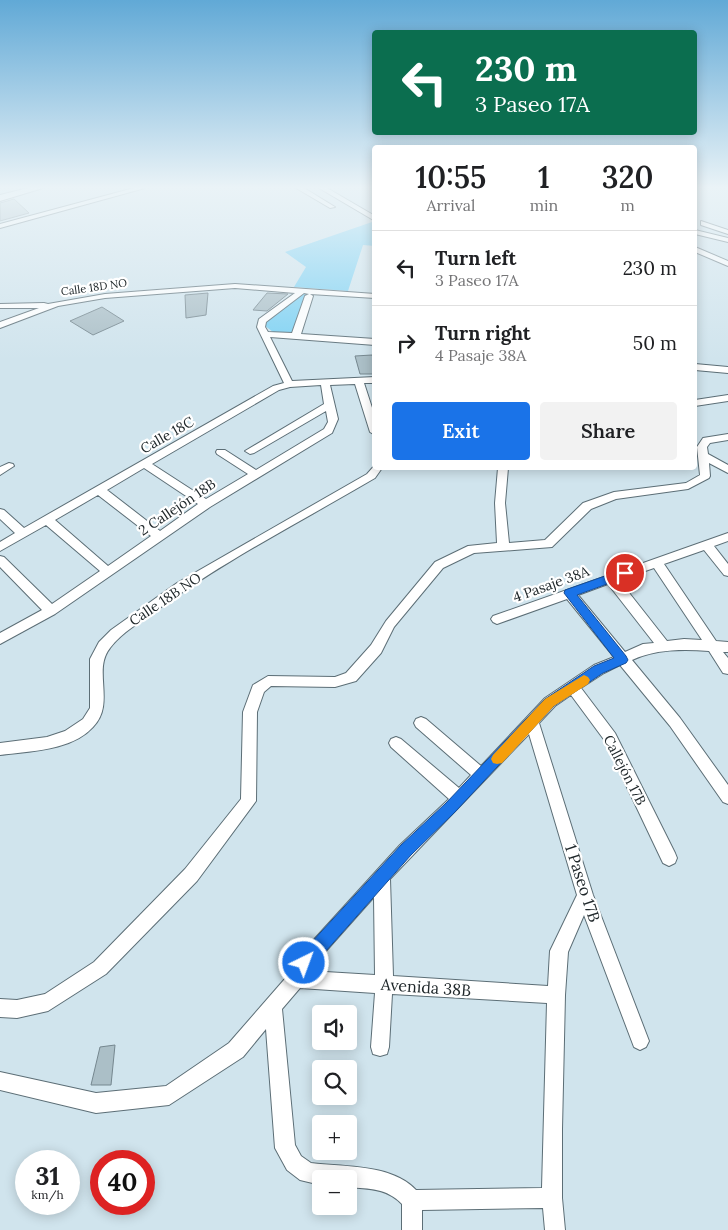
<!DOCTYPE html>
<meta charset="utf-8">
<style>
body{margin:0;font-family:Lora,serif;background:#f2f2f2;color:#202124;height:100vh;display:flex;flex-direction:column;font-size:19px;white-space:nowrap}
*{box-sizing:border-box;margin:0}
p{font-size:16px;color:#757577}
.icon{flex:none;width:28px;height:28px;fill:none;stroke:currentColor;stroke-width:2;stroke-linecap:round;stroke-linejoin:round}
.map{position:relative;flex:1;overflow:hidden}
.panel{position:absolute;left:372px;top:145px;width:325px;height:325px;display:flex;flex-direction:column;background:#fff;border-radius:5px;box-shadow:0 2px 12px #0003}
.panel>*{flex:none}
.banner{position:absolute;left:372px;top:30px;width:325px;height:105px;border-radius:5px;box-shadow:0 2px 12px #0003;background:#0b6e4f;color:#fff;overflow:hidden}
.tools{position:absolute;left:312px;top:1005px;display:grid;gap:10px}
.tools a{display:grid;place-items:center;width:45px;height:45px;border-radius:5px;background:#fff;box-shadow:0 2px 12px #0003;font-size:25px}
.speed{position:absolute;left:15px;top:1150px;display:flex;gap:10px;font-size:25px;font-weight:700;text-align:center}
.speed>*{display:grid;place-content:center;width:65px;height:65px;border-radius:50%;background:#fff;box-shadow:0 2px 12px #0003;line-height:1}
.speed small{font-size:12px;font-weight:400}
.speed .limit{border:8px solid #d22;background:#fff;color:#111}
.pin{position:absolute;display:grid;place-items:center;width:42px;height:42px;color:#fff;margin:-21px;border:2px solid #fff;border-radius:50%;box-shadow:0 1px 5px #0007}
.me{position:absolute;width:55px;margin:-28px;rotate:42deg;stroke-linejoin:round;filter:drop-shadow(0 0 4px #0008)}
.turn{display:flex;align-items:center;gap:18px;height:105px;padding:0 20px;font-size:22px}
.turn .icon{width:65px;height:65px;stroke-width:2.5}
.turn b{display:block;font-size:35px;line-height:42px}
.eta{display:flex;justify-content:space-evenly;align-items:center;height:85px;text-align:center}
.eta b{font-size:30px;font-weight:600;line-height:35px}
.button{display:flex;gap:10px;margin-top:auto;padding:10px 20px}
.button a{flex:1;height:58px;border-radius:5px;background:#1a73e8;color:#fff;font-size:20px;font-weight:600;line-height:58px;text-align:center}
.button a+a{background:#f2f2f2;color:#202124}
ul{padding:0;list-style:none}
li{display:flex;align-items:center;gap:15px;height:75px;padding:0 20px;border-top:1px solid #e0e0e0}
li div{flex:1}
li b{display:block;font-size:19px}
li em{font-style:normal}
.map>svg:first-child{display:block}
.green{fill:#7cd1f3}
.building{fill:#abbfc7;stroke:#75878f}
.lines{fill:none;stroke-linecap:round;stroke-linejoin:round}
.minor-casing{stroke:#5c6e76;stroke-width:2}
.major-casing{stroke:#5c6e76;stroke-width:2}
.minor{fill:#fff;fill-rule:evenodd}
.major{fill:#fff;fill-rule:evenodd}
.route{fill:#1a73e8;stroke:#114b97}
.slow{fill:#f59e0b}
.labels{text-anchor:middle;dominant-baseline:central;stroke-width:4.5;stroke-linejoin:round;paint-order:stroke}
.far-street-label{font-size:11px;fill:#20282b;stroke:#fff}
.street-label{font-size:14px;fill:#20282b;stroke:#fff}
.near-street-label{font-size:16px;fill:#20282b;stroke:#fff}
</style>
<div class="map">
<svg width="728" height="1230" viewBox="0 0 728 1230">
<rect width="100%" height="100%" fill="#d0e4ed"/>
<g class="green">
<path d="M 375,221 L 375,246 L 363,245 L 348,291 L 294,287 L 306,267 L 285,252 Z"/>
<path d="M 301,294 L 309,294 L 295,334 L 273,332 L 264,325 L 265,321 Z"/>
</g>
<g class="building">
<path d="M 14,199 L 29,213 L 0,221 L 0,203 Z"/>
<path d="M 208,293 L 206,315 L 186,318 L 185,295 Z"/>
<path d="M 267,293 L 288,294 L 267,311 L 253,310 Z"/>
<path d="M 102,307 L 124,321 L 93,335 L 70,321 Z"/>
<path d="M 372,355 L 375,362 L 375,374 L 360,374 L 355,356 Z"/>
<path d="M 115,1045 L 111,1085 L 91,1085 L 100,1047 Z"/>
</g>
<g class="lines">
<defs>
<g id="minor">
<path d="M 134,188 L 145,188 L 0,228 L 0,224 Z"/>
<path d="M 296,188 L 304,188 L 335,207 L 330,208 Z"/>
<path d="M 319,188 L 327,188 L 375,216 L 375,221 Z"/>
<path d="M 701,221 L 728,230 L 728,234 L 701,225 Z"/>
<path d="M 695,230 L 728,238 L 728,242 L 695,234 Z"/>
<path d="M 695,247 L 728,261 L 728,266 L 695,252 Z"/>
<path d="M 235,284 L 375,294 L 375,298 L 310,294 L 313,296 L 301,334 L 375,339 L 375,345 L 270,337 L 292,381 L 375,377 L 375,383 L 364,383 L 375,417 L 375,435 L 370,432 L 355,384 L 330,385 L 338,419 L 332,433 L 210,507 L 55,614 L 0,644 L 0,633 L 42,610 L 0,567 L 0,556 L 4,557 L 52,604 L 100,571 L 46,525 L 0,551 L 0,542 L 15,533 L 0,519 L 0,509 L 4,510 L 24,528 L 273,386 L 284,383 L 257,327 L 259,319 L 295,293 L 235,288 L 105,298 L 58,306 L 0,328 L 0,322 L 39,308 L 0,308 L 0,304 L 44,303 L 48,304 L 105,294 ZM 304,293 L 309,294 L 305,296 L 292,333 L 268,332 L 265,327 L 266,322 ZM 321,385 L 324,404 L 245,451 L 250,454 L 254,453 L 326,411 L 328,422 L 324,429 L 256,470 L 225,450 L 217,450 L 216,452 L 217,454 L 248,474 L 206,499 L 152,464 L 279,390 L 290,387 ZM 144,468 L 198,504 L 160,531 L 107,490 ZM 98,495 L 151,536 L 108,566 L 55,520 Z"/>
<path d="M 695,364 L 728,367 L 728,373 L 695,370 Z"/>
<path d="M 728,395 L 728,401 L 695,406 L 695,400 Z"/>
<path d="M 728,434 L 728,440 L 710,443 L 707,447 L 708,454 L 728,465 L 728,473 L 709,463 L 710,476 L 709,478 L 688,489 L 616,499 L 591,509 L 552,547 L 474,553 L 443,568 L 394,627 L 381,653 L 356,681 L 335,687 L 271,686 L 264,692 L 257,712 L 256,801 L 197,881 L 106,974 L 48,1011 L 17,1018 L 0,1017 L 0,999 L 17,1000 L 45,994 L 94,962 L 185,869 L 241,799 L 243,712 L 253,685 L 268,676 L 335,677 L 346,673 L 371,645 L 386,621 L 435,562 L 468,546 L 497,543 L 495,503 L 498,468 L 508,468 L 505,503 L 509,543 L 545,540 L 583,503 L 614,492 L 686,483 L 700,475 L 697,447 L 703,438 Z"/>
<path d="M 9,463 L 13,464 L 14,466 L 0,475 L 0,467 Z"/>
<path d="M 375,465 L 375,468 L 382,468 L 375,478 C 302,521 225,560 157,610 C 141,622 122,632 110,648 C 92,670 116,704 93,727 C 71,751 30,751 0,755 L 0,743 L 47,737 L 65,731 L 83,719 L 90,708 L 90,659 L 99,642 L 111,630 L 177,583 L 367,474 Z"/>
<path d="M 728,533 L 728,541 L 714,546 L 728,564 L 728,576 L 724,575 L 704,550 L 664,564 L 716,641 L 728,642 L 728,652 L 723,652 L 728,658 L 728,674 L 723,673 L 709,651 C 683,649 656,649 632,660 L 680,718 L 728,785 L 728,804 L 723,802 L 670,726 L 620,665 L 604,673 L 581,688 L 615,733 L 675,853 L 677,858 L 675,863 L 669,866 L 663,863 L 605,741 L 571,695 L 555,706 L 539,723 L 593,895 L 649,1041 L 646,1047 L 640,1050 L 634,1047 L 584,915 L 568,952 L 565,995 L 562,1129 L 562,1198 L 565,1230 L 545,1230 L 543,1208 L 422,1210 L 422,1230 L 402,1230 L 402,1204 C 387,1188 369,1189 349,1187 L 349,1179 L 321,1179 L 321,1185 L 300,1180 L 287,1170 L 275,1148 L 266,1029 L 243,1057 L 169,1105 L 96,1113 L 0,1090 L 0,1072 L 96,1093 L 166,1086 L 229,1043 L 290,973 L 298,957 L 400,845 L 449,799 L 391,747 L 389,743 L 391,739 L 396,737 L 401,739 L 459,788 L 471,775 L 416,727 L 414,723 L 416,719 L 421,717 L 426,719 L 481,766 L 545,698 L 594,665 L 614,657 L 567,599 L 497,624 L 493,622 L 491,619 L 493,616 ZM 654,568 L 702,640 L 684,639 L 667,641 L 619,580 ZM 608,584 L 654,643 L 643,644 L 625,652 L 578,595 ZM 529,734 L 577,895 L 550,951 L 548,986 L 393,976 L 390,879 ZM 374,897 L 375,975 L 309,971 L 310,969 ZM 300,988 L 375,993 L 371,1047 L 373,1054 L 380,1056 L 387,1054 L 389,1047 L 392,994 L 547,1003 L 542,1188 L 416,1190 C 392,1164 344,1167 311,1163 L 301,1156 L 295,1145 L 282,1009 Z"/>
</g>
<path id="major" d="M 28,188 L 43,188 L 0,201 L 0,195 Z"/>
</defs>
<use href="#minor" class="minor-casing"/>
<use href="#major" class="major-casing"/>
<use href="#minor" class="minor"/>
<use href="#major" class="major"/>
</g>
<linearGradient id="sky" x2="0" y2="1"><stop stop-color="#61a9d6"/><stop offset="0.52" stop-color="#eaf3f7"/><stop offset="1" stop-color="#eaf3f7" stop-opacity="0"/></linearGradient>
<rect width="728" height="360" fill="url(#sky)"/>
<path class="route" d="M 625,569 L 630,573 L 629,576 L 577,595 L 626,656 L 628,660 L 626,663 L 603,673 L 554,706 L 455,812 L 411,855 L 310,969 L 304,971 L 298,969 L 296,963 L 298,957 L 401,845 L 446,803 L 545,699 L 594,666 L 614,658 L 564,593 L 565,590 Z"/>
<path class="slow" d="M 584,675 L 588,677 L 590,680 L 588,684 L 554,706 L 502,763 L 497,764 L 493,763 L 491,759 L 493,755 L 545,699 Z"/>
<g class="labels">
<g class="far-street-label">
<text transform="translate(94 287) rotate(-8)">Calle 18D NO</text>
</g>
<g class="street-label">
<text transform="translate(167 435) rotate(-30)">Calle 18C</text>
<text transform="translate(177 507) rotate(-34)">2 Callejón 18B</text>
<text transform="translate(551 584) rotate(-20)">4 Pasaje 38A</text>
<text transform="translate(165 599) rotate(-34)">Calle 18B NO</text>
<text transform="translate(625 770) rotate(63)">Callejón 17B</text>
</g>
<g class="near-street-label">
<text transform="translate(583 883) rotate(72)">1 Paseo 17B</text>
<text transform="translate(426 987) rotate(4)">Avenida 38B</text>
</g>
</g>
</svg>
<div class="tools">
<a><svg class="icon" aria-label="sound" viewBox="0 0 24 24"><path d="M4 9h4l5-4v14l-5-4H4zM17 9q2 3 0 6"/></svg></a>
<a><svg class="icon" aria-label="search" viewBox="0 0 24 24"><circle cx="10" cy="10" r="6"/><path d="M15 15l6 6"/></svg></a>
<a>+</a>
<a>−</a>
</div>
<div class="speed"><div>31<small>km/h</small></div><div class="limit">40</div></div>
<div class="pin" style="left:625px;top:573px;background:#d93025"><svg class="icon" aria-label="arrive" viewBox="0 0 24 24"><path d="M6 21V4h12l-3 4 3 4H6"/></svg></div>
<svg class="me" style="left:304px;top:963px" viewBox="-20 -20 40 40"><circle r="17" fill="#1a73e8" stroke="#fff" stroke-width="3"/><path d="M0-11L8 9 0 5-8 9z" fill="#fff"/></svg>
<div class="banner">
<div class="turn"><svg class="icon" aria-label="left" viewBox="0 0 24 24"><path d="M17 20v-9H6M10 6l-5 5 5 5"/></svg><div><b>230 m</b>3 Paseo 17A</div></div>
</div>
<section class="panel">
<div class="eta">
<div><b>10:55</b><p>Arrival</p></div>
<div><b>1</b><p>min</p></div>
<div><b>320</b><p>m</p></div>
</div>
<ul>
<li><svg class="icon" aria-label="left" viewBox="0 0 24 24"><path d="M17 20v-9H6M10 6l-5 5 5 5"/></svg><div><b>Turn left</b><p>3 Paseo 17A</p></div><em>230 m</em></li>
<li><svg class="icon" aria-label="right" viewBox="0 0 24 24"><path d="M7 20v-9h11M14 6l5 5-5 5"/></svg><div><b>Turn right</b><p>4 Pasaje 38A</p></div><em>50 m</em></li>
</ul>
<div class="button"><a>Exit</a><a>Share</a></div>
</section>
</div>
